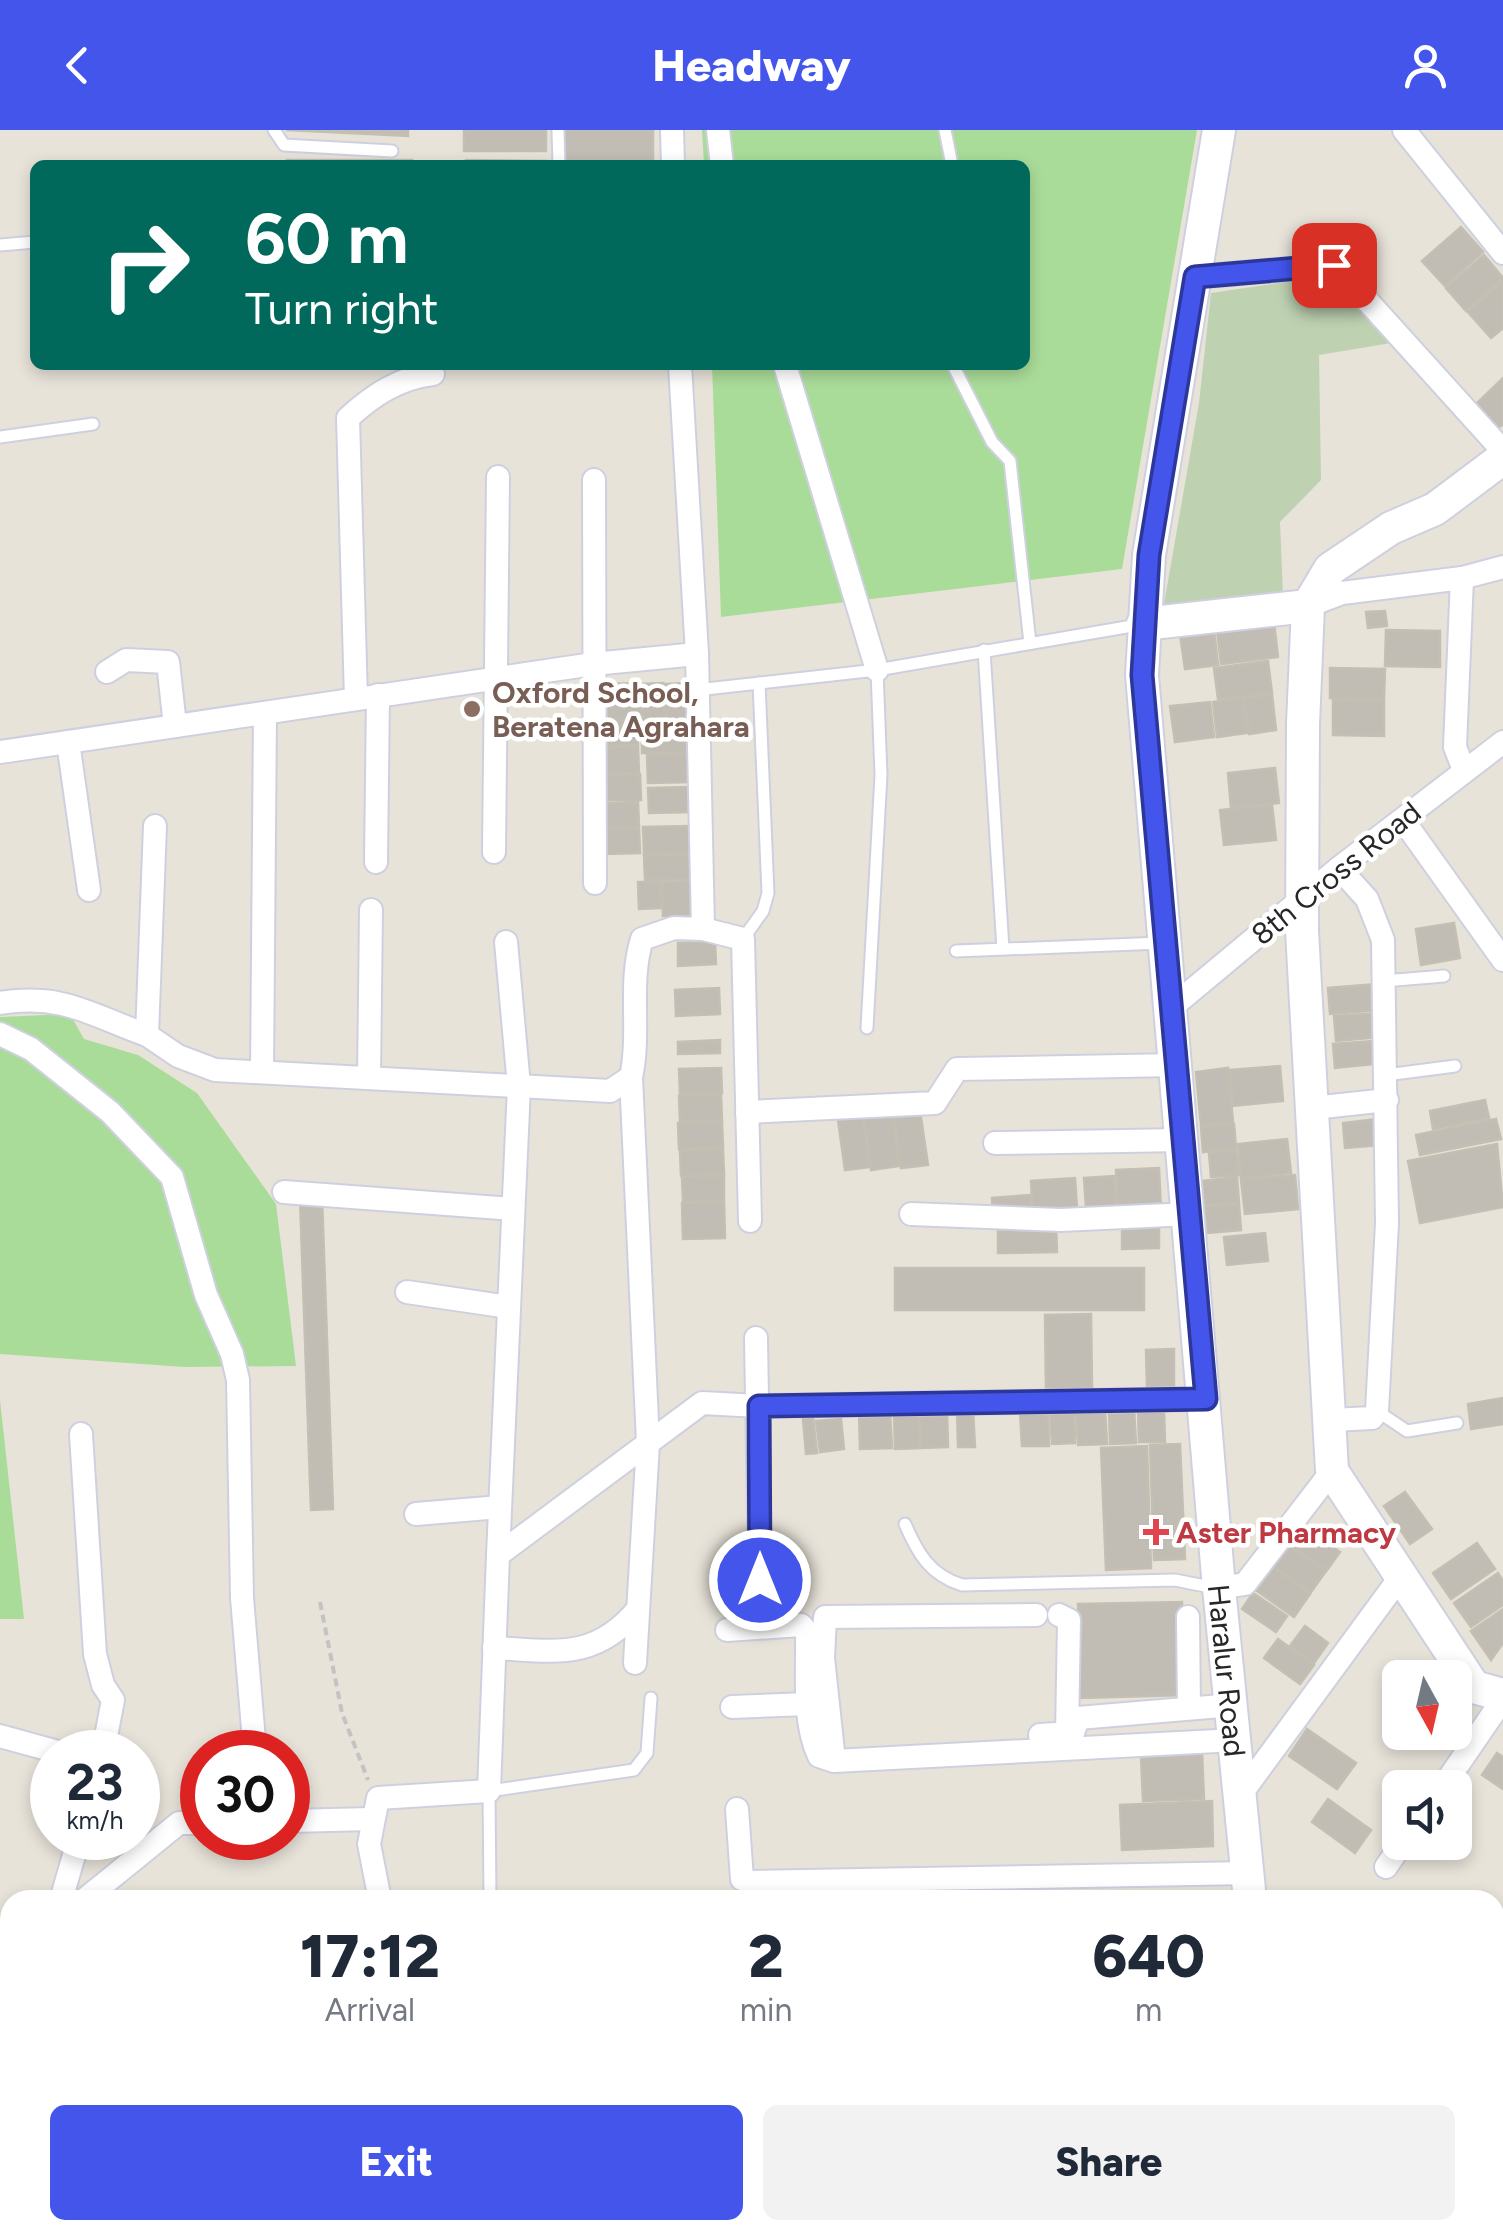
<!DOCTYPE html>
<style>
body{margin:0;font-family:Figtree,sans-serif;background:#f2f2f3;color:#1f2937;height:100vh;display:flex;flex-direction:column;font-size:38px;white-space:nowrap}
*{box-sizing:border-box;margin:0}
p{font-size:32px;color:#747a83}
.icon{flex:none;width:55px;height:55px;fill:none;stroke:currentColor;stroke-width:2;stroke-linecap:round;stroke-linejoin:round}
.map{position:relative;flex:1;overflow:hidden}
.drawer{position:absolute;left:0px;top:1760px;width:1505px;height:350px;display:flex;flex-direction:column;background:#fff;border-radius:30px 30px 0 0;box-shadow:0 5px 15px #0003}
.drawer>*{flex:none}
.banner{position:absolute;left:30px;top:30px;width:1000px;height:210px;border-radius:15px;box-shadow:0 5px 15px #0003;background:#00695c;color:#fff;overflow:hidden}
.needle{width:65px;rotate:172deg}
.controls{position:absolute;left:1382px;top:1530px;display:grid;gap:20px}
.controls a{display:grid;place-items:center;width:90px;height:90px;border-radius:15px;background:#fff;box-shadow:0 5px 15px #0003;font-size:50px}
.speed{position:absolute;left:30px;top:1600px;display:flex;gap:20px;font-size:50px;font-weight:700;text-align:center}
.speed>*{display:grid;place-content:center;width:130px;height:130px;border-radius:50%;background:#fff;box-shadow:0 5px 15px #0003;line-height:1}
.speed small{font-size:25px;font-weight:400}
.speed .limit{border:15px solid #d22;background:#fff;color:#111}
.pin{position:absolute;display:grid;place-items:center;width:85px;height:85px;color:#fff;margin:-42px;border-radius:20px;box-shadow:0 5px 15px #0006}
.me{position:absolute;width:110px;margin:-55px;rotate:0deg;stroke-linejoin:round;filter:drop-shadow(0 0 8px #0008)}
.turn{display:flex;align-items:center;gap:35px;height:210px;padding:0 50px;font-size:45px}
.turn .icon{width:130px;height:130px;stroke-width:2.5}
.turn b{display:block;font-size:70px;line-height:85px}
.eta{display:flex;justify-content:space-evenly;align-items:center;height:170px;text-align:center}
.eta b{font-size:60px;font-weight:800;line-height:70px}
.button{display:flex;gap:20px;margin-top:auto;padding:20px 50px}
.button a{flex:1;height:115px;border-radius:15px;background:#4355eb;color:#fff;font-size:40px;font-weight:800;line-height:115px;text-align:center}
.button a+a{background:#f2f2f3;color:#1f2937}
header{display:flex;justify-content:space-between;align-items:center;height:130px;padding:0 50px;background:#4355eb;color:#fff;font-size:45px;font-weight:800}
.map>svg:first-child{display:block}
.green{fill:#aadc99}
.cemetery{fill:#bed1b1}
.building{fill:#c1bdb5;stroke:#c3bfb3;stroke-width:2.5}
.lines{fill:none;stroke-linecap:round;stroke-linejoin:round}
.lane-casing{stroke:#cfd0df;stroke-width:15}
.street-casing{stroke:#cfd0df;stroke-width:26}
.secondary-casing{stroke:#cfd0df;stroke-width:36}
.path{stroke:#c3c3c3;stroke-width:4;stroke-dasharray:8 5;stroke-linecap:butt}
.lane{stroke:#fff;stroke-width:11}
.street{stroke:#fff;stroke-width:22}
.secondary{stroke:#fff;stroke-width:32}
.route-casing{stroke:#2c3799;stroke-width:25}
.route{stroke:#4355eb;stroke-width:18}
.education-dot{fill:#8d6e63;stroke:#fff;stroke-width:4}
.health-dot{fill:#e0444e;stroke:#fff;stroke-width:4}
.labels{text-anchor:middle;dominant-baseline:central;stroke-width:9;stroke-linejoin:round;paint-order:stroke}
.education-label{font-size:30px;font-weight:bold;fill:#785e54;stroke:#fff;text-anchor:start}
.street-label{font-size:30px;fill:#272727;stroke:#fff}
.health-label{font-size:30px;font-weight:bold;fill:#be3a42;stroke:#fff;text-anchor:start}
</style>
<header><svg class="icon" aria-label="back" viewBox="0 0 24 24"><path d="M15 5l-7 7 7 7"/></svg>Headway<svg class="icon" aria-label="person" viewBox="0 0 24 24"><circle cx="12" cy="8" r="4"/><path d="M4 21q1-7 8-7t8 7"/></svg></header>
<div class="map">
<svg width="1503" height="2110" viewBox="0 0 1503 2110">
<rect width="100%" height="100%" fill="#e8e3d9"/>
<g class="green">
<path d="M 702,0 L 1197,0 L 1122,439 L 721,487 L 712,235 L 1025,235 L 1025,35 L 704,35 Z"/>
<path d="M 70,884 L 84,909 L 138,925 L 197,963 L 276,1074 L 296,1236 L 184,1237 L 0,1224 L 0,887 Z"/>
<path d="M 0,1270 L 24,1489 L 0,1489 Z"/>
</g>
<path class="cemetery" d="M 1327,146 L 1391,213 L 1319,225 L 1321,350 L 1280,392 L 1283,465 L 1163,480 L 1199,273 L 1211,163 Z"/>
<g class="building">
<path d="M 286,0 L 408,0 L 408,6 Z"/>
<rect x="464" y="0" width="82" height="21"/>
<rect x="561" y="0" width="92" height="35"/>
<rect x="287" y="30" width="125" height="5"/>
<path d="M 466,30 L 547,31 L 547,35 L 466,35 Z"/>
<path d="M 1461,97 L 1483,122 L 1445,156 L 1422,131 Z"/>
<path d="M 1484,125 L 1503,148 L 1466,181 L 1446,158 Z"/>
<path d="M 1503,151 L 1503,198 L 1491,208 L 1468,182 Z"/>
<path d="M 1503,248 L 1503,294 L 1497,299 L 1474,276 Z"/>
<path d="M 1385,481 L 1387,496 L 1368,498 L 1366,482 Z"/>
<path d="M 1274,492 L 1278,527 L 1221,534 L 1217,500 Z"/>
<path d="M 1214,500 L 1218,535 L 1185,539 L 1180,504 Z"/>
<path d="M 1386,500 L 1440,501 L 1440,537 L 1385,536 Z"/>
<path d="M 1268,531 L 1272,563 L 1218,569 L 1214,538 Z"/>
<path d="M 1330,538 L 1385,539 L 1384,569 L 1330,568 Z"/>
<path d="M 640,553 L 641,589 L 607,589 L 606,554 Z"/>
<path d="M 663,553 L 664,589 L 643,589 L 642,554 Z"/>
<path d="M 688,553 L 689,589 L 666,589 L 665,554 Z"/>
<path d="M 1272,565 L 1276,600 L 1249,604 L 1244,568 Z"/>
<path d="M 1243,568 L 1247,603 L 1217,607 L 1213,572 Z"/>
<path d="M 1333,570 L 1384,571 L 1384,606 L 1333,605 Z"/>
<path d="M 1210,572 L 1214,607 L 1175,612 L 1170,576 Z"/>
<path d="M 637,590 L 638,615 L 602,616 L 601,591 Z"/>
<path d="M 687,590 L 688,622 L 642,623 L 642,591 Z"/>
<path d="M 638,617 L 639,643 L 601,644 L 600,618 Z"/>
<path d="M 690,624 L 691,652 L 648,653 L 647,625 Z"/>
<path d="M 1275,638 L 1279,673 L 1231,678 L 1228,643 Z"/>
<path d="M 640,644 L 641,670 L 607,670 L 606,645 Z"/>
<path d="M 692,657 L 693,682 L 649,683 L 648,658 Z"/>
<path d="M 638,672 L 639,696 L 604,698 L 603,673 Z"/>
<path d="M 1272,675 L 1276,710 L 1224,715 L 1220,680 Z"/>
<path d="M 691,696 L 692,723 L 644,724 L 643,697 Z"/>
<path d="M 639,698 L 640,723 L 603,724 L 603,699 Z"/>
<path d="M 692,725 L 692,749 L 645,750 L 644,726 Z"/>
<path d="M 690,751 L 691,785 L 663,786 L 662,752 Z"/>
<path d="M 638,752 L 660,752 L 661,778 L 639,779 Z"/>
<path d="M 1454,793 L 1460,828 L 1421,835 L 1416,799 Z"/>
<path d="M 715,812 L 716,834 L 678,836 L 678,813 Z"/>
<path d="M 1376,854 L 1378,880 L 1330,884 L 1328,858 Z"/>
<path d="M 719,858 L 720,884 L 676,886 L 675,860 Z"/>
<path d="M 1379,883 L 1380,907 L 1336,911 L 1334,886 Z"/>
<path d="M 720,910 L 720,923 L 678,924 L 678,912 Z"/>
<path d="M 1373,911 L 1375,934 L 1335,938 L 1333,914 Z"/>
<path d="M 1280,936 L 1283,971 L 1233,976 L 1230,940 Z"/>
<path d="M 721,938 L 722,963 L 680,964 L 679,939 Z"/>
<path d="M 1228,938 L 1233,992 L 1201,995 L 1196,942 Z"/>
<path d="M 721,965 L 722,990 L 680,991 L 679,966 Z"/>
<path d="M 1485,970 L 1489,988 L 1433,999 L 1430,981 Z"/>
<path d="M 920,981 L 928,1035 L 901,1038 L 894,984 Z"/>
<path d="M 892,984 L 899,1036 L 871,1040 L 864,988 Z"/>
<path d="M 863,987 L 870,1037 L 845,1040 L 838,990 Z"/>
<path d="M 1378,989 L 1380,1015 L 1345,1018 L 1343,993 Z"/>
<path d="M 1496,989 L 1501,1009 L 1420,1025 L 1416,1005 Z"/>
<path d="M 722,992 L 723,1017 L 679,1019 L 678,993 Z"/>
<path d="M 1234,994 L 1236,1018 L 1203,1022 L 1201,997 Z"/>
<path d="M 1287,1009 L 1291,1043 L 1241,1048 L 1238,1014 Z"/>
<path d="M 1497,1014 L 1503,1077 L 1420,1093 L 1408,1031 Z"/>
<path d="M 723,1019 L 724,1044 L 681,1046 L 680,1021 Z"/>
<path d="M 1236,1020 L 1239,1045 L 1211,1047 L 1209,1023 Z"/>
<path d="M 1159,1038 L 1161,1080 L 1118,1083 L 1116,1040 Z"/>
<path d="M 1295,1045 L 1298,1079 L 1245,1084 L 1241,1050 Z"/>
<path d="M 724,1046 L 724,1070 L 683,1072 L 682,1047 Z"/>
<path d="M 1114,1046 L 1116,1077 L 1086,1078 L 1084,1048 Z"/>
<path d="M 1237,1047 L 1239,1072 L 1203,1075 L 1201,1051 Z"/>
<path d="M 1075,1048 L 1077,1078 L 1033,1081 L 1031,1051 Z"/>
<path d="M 1030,1065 L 1031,1080 L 993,1082 L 992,1068 Z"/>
<path d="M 322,1068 L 333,1379 L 311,1380 L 300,1069 Z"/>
<path d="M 724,1072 L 725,1108 L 683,1109 L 682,1073 Z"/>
<path d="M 1239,1074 L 1241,1100 L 1207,1103 L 1205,1077 Z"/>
<path d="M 1122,1093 L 1159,1093 L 1159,1118 L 1122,1119 Z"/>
<path d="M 1056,1096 L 1057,1122 L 998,1123 L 998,1097 Z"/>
<path d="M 1265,1103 L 1268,1131 L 1227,1135 L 1224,1107 Z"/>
<rect x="895" y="1138" width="249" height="42"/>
<path d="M 1091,1184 L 1092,1257 L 1046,1258 L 1045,1185 Z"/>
<path d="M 1174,1219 L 1174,1257 L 1147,1257 L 1146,1220 Z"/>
<path d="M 1503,1268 L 1503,1294 L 1471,1299 L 1468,1274 Z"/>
<path d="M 1134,1278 L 1136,1313 L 1110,1314 L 1109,1280 Z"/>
<path d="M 1164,1278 L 1165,1312 L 1139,1312 L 1138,1279 Z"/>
<path d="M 957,1279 L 973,1279 L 975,1317 L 958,1317 Z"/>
<path d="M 1074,1279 L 1075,1313 L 1052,1314 L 1050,1280 Z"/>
<path d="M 1105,1279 L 1107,1314 L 1078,1315 L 1076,1280 Z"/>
<path d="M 1048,1281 L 1049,1316 L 1022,1316 L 1020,1282 Z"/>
<path d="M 890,1282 L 892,1318 L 860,1319 L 859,1283 Z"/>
<path d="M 918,1282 L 920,1318 L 895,1319 L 894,1283 Z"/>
<path d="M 947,1282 L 948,1317 L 922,1318 L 920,1283 Z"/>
<path d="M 813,1288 L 817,1323 L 806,1324 L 803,1289 Z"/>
<path d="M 841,1289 L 844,1319 L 820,1322 L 816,1291 Z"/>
<path d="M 1180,1314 L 1185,1429 L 1154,1430 L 1150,1315 Z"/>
<path d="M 1147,1316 L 1151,1438 L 1106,1440 L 1101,1318 Z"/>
<path d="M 1405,1362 L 1432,1399 L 1410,1414 L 1384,1376 Z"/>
<path d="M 1302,1395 L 1340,1422 L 1327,1440 L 1289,1414 Z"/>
<path d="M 1477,1413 L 1495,1439 L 1451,1469 L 1433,1443 Z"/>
<path d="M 1288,1416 L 1326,1441 L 1311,1462 L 1274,1437 Z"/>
<path d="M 1273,1438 L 1310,1464 L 1294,1487 L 1257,1461 Z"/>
<path d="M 1498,1443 L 1503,1451 L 1503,1475 L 1471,1497 L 1454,1473 Z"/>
<path d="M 1253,1463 L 1287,1486 L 1276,1502 L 1242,1479 Z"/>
<path d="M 1182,1472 L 1184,1565 L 1080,1568 L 1078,1474 Z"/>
<path d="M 1503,1479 L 1503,1513 L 1491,1530 L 1471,1501 Z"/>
<path d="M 1305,1496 L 1328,1513 L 1314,1533 L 1290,1516 Z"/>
<path d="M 1278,1509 L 1314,1535 L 1300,1554 L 1264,1528 Z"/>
<path d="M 1307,1599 L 1356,1633 L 1337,1659 L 1289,1626 Z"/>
<path d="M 1202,1622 L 1204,1669 L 1143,1671 L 1141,1625 Z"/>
<path d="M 1497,1623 L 1503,1627 L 1503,1659 L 1482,1645 Z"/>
<path d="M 1328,1669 L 1371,1700 L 1355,1723 L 1312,1692 Z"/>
<path d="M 1212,1671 L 1213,1716 L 1122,1720 L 1120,1675 Z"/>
<path d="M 1150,2105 L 1150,2110 L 1115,2110 L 1115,2106 Z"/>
</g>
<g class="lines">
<defs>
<g id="lane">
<path d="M 274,0 L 284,15 L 392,21"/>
<path d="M 558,0 L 559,35"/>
<path d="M 945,0 L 952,35"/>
<path d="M 0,115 L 35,112"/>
<path d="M 953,235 L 992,312 L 1010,331 L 1030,513"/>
<path d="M 0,307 L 93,294"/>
<path d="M 984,520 L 1003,819"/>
<path d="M 697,560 L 877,540 L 1138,495"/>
<path d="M 743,809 L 763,781 L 768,763 L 759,553"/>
<path d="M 956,821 L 1162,813"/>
<path d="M 1384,851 L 1444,846"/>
<path d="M 867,898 L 881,645 L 877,540"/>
<path d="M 1386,945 L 1455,936"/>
<path d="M 1377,1281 L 1407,1301 L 1457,1293"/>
<path d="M 905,1394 C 918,1424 930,1445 962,1455 L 1175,1450 L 1215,1458"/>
<path d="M 490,1769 L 489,1661 L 634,1640 L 647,1623 L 651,1568"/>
<path d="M 476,2100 L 477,2110"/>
<path d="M 1372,2110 L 1373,2100"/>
</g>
<g id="street">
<path d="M 672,0 L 673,35"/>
<path d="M 718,0 L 722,35"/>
<path d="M 1404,0 L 1503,123"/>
<path d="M 1195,147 L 1335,135 L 1503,321"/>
<path d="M 785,235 L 877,540"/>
<path d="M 594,350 L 595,753"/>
<path d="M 1462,448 L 1503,437"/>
<path d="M 1308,476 L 1342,463 L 1462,448 L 1455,617 L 1464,640"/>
<path d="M 107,542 L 126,530 L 168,532 L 175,596"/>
<path d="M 356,569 L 348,288 C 373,265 399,248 433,244"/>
<path d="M 68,612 L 89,760"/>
<path d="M 0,622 L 593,534 L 697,524"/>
<path d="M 1403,690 L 1503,830"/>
<path d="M 155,696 L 147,905 L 178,926 L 215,940 L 610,961 L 631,947 C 641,902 628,853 642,809 L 674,798 L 703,799 L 697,524 L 680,235"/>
<path d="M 494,722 L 498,347"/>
<path d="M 376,732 L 378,565"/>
<path d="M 703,799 L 743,809 L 750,1091"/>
<path d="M 0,873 C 64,863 90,885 147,905"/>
<path d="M 1172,877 L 1339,738 L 1503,612"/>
<path d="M 0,904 L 31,919 L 110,982 L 172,1047 L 206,1165 L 232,1224 L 238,1250 L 242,1468 L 255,1622"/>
<path d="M 262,942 L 265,583"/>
<path d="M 369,947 L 371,780"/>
<path d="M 631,947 L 648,1313 L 635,1533"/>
<path d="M 1313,978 L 1387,970"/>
<path d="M 747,982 L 935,973 L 957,939 L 1176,935"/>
<path d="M 995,1013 L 1183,1010"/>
<path d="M 284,1062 L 513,1079"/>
<path d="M 911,1084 L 1061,1090 L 1190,1084"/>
<path d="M 407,1162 L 509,1177"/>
<path d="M 756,1208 L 760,1450"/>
<path d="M 1331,1290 L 1372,1288 L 1377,1281 L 1387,1093 L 1383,810 L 1367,769 L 1339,738"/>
<path d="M 81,1304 L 95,1524 L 103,1555 L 113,1570 L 103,1622"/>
<path d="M 416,1384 L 500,1377"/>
<path d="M 498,1425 L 519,956 L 506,812"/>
<path d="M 1219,1458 L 1245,1454 L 1332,1341"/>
<path d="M 1059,1485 L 1069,1490 L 1067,1604"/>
<path d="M 1188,1487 L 1189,1578"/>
<path d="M 727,1500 L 801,1495 L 807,1502 C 808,1541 802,1590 819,1626 L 834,1631 L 1236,1610"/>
<path d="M 494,1518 C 555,1521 595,1531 638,1479"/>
<path d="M 732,1577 L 808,1574"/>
<path d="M 1040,1605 L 1073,1603 L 1078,1588 L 1233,1575"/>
<path d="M 0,1606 L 58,1622"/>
<path d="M 834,1631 L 823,1528 L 825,1487 L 1036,1485"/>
<path d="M 1442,1658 L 1503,1569"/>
<path d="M 1241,1664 L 1401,1446"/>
<path d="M 737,1679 L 742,1749 L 749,1752 L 1248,1743"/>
<path d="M 288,1691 L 371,1689"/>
<path d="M 1386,1737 L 1403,1712"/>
<path d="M 61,1770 L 79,1708"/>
<path d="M 84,1770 L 179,1693 L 202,1693"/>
<path d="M 380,1770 L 369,1714 L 378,1668 L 489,1661 L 498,1425 L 702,1273 L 759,1276 L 1206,1269"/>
<path d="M 0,1831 L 10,1824"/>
<path d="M 1495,1932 L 1503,1933"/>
<path d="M 1495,2041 L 1503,2043"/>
<path d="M 208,2100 L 209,2110"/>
<path d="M 371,2100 L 372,2110"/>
<path d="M 26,2110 L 27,2104"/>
<path d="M 564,2110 L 565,2100"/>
<path d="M 660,2110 L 660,2100"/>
<path d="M 1500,2110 L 1503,2105"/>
</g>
<g id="secondary">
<path id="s1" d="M 1219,0 L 1149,425 L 1142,545 L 1219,1458 L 1250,1770"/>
<path d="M 1503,328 L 1435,379 L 1391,398 L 1330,439 L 1308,476 L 1303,594 L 1302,801 L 1332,1341 L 1474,1557 L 1503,1565"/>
<path d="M 1143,494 L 1308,476"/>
<path d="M 1248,2110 L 1249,2100"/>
</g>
</defs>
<use href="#lane" class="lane-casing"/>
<use href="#street" class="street-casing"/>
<use href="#secondary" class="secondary-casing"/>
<path class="path" d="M 320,1472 L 342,1583 L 368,1650"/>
<use href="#lane" class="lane"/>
<use href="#street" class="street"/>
<use href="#secondary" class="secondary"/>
</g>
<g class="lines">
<defs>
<path id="route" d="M 760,1450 L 759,1276 L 1206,1269 L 1142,545 L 1149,425 L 1195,147 L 1334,135"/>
</defs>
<use href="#route" class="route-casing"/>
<use href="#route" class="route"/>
</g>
<circle class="education-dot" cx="472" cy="579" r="10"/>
<path class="health-dot" d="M1151 1387h10v10h10v10h-10v10h-10v-10h-10v-10h10z"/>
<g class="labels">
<g class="education-label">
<text x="492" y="562">Oxford School,<tspan x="492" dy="34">Beratena Agrahara</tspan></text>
</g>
<g class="street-label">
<text transform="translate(1336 743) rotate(-39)">8th Cross Road</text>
<text stroke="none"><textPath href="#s1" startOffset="1550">Haralur Road</textPath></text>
</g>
<g class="health-label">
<text x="1176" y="1402">Aster Pharmacy</text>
</g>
</g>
</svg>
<div class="controls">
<a><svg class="needle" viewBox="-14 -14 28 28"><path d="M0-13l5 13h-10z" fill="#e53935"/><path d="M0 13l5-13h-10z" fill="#747a83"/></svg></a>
<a><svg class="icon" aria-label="sound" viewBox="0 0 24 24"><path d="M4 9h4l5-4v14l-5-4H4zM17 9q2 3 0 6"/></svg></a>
</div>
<div class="speed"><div>23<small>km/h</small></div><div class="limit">30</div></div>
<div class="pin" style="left:1334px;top:135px;background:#d93025"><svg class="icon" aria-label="arrive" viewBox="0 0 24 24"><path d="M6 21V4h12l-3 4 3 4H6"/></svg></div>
<svg class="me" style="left:760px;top:1450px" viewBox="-20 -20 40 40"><circle r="17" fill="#4355eb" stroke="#fff" stroke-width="3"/><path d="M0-11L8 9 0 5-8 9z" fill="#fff"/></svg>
<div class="banner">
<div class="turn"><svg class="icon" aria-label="right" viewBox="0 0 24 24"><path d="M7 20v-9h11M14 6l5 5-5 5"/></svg><div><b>60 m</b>Turn right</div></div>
</div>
<section class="drawer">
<div class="eta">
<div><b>17:12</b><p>Arrival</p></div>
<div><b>2</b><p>min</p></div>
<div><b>640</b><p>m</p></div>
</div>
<div class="button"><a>Exit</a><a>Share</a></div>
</section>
</div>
